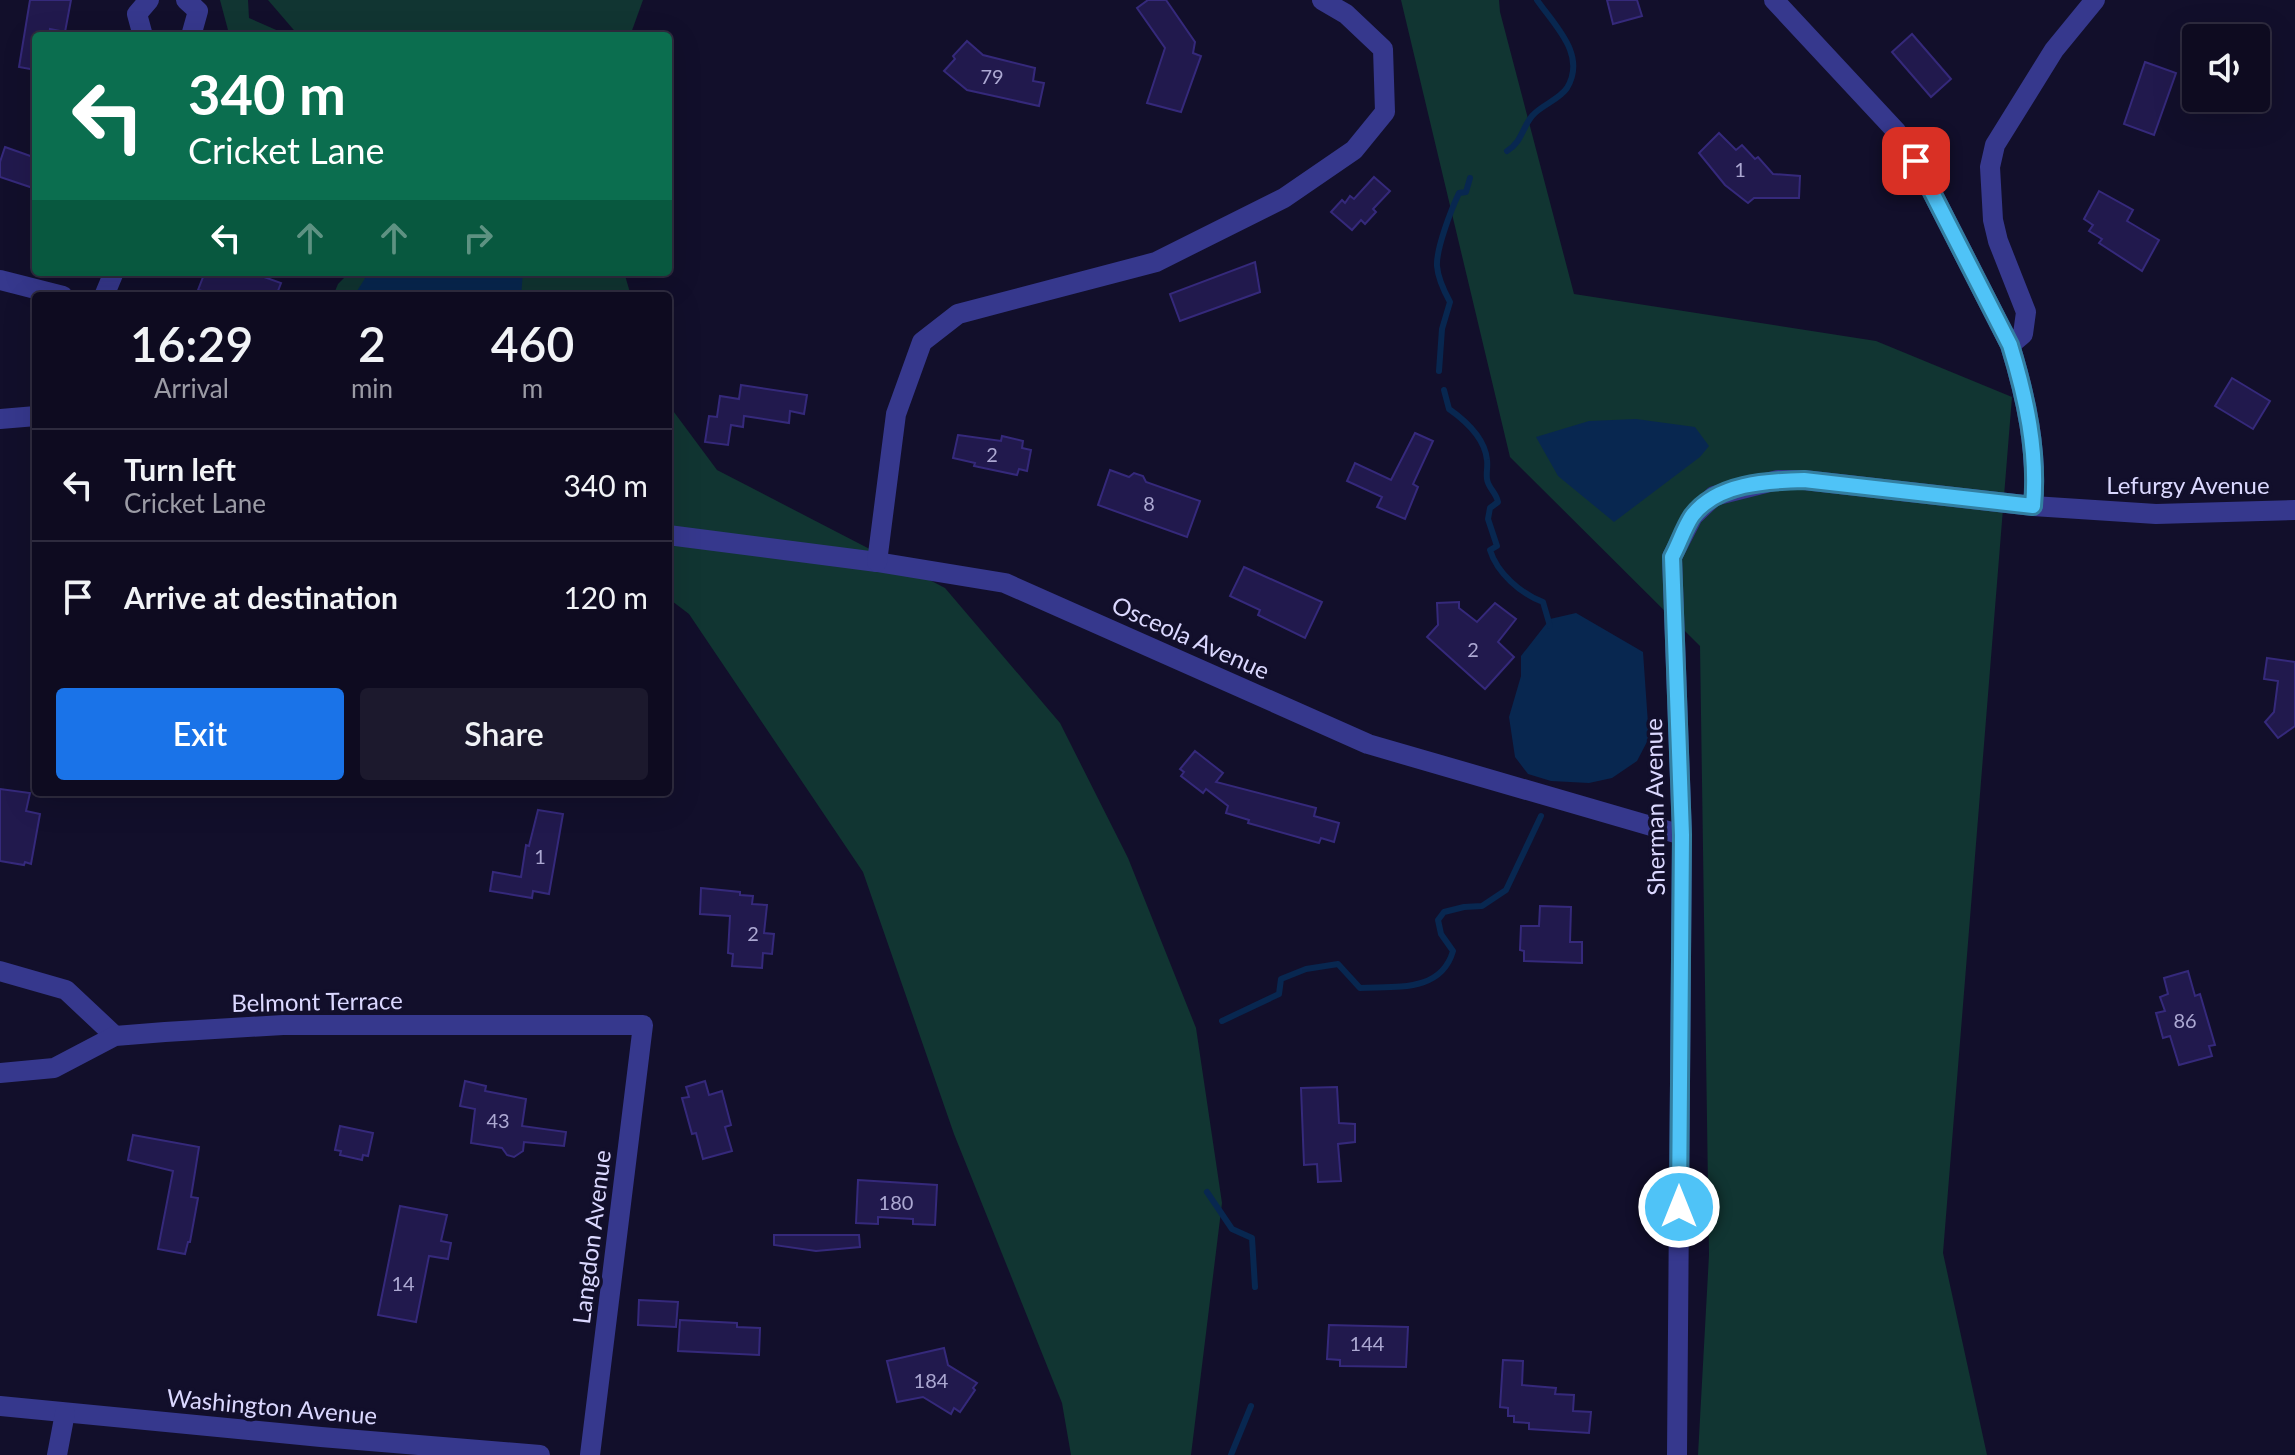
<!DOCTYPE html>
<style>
body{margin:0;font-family:Lato,sans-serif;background:#1c192d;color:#f1f3f6;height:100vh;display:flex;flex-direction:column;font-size:30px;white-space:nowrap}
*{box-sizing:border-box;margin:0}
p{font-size:26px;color:#9b9ba5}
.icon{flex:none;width:44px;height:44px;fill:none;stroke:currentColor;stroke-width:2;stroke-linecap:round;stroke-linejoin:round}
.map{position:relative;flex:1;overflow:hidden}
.panel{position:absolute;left:32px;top:292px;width:640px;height:504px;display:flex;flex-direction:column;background:#0e0b20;border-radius:8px;box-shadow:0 8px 32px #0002,0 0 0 2px #2e2b3e}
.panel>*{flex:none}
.hud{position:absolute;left:32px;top:32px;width:640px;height:244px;border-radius:8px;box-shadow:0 8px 32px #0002,0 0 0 2px #2e2b3e;background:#0b6e4f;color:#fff;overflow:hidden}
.buttons{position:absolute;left:2182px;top:24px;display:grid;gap:16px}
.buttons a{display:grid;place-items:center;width:88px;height:88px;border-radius:8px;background:#0e0b20;box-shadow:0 8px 32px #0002,0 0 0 2px #2e2b3e;font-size:40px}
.pin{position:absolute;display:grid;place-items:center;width:68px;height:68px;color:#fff;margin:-34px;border-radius:16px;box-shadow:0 4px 12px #0006}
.me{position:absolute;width:88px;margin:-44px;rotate:0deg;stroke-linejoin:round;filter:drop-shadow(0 0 6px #0008)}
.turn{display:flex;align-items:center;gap:28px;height:168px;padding:0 24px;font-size:36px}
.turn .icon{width:104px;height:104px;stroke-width:2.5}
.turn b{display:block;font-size:56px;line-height:68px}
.lanes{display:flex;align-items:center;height:76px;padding:0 24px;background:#0003;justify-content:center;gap:40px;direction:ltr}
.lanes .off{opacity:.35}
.eta{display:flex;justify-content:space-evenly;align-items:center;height:136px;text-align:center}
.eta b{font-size:48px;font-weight:600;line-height:56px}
.cta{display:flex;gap:16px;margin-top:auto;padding:16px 24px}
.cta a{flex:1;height:92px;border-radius:8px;background:#1a73e8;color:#fff;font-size:32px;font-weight:600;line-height:92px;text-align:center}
.cta a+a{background:#1c192d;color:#f1f3f6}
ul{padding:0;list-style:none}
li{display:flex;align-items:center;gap:24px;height:112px;padding:0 24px;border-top:2px solid #2e2b3e}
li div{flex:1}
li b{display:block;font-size:30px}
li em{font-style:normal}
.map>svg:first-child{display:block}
.green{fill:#113532}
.water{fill:#082750}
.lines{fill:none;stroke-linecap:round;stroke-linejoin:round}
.stream{stroke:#082750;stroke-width:6}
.building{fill:#21194d;stroke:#35297b;stroke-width:2}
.street{stroke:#36388d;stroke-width:20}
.route-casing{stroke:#337fa1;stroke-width:20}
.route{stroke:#4fc3f7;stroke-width:14}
.labels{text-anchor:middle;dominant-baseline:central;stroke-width:7;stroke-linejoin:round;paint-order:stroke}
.number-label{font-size:20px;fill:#aca8d2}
.street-label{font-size:24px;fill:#dbd8ff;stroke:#120f2b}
</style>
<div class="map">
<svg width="2295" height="1455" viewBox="0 0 2295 1455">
<rect width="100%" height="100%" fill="#120f2b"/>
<g class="green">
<path d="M 220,0 L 248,0 L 249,18 L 290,36 L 226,36 L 228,30 Z"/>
<path d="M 268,0 L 643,0 L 630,36 L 299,36 Z"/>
<path d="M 1401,0 L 1499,0 L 1500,12 L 1574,294 L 1876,341 L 2012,397 L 1943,1253 L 1987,1455 L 1698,1455 L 1709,1255 L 1700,646 L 1510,457 Z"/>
<path d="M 350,272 L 624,272 L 631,296 L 333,296 L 338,284 Z"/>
<path d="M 668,404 L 717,470 L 945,588 L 1060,723 L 1128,858 L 1196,1028 L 1222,1203 L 1191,1455 L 1071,1455 L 1062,1403 L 954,1134 L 863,872 L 689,614 L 668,598 Z"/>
</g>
<g class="water">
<path d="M 369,272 L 523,272 L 521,296 L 358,296 L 357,291 Z"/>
<path d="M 1636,419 L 1695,427 L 1709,446 L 1700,457 L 1614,522 L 1558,476 L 1536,437 L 1589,421 Z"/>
<path d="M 1576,613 L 1643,652 L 1649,738 L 1637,761 L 1612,778 L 1589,783 L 1551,781 L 1528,774 L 1515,757 L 1509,717 L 1521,676 L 1521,656 L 1550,619 Z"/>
</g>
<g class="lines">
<g class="stream">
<path d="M 1507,151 C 1522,142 1522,128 1532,116 C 1541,105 1559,100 1567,88 C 1587,55 1555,26 1537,0"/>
<path d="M 1439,371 L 1442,329 L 1450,302 C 1444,291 1438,279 1437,266 C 1436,249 1451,210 1459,193 L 1466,192 L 1470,178"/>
<path d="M 1444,390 L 1449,409 C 1466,421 1485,438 1487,460 C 1488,466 1486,473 1487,479 C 1488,488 1496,492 1498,502 L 1490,508 L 1488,519 L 1497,546 L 1490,550 C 1497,573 1521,594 1543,602 L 1550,626"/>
<path d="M 1222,1021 L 1279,994 L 1281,979 L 1306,969 L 1338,964 L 1360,988 C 1395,986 1441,993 1453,951 L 1441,934 L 1438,920 L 1444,912 L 1464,907 L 1482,906 L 1506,890 L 1541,816"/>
<path d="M 1207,1192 L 1232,1229 L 1252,1238 L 1255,1287"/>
<path d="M 1231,1455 L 1251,1406"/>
</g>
</g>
<g class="building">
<path d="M 30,0 L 71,0 L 65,32 L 50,29 L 49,36 L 36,36 L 36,70 L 19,67 Z"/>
<path d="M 1148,0 L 1166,0 L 1195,42 L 1193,53 L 1201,56 L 1181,112 L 1147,103 L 1165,48 L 1137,8 Z"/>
<path d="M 1607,0 L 1637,0 L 1642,16 L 1613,24 Z"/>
<path d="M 1912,34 L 1951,79 L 1931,97 L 1892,52 Z"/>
<path d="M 967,41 L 983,55 L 1035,68 L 1033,81 L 1044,83 L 1039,106 L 967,90 L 944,71 L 955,59 L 953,56 Z"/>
<path d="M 2145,62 L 2176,73 L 2154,135 L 2124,124 Z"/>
<path d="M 1719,133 L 1736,150 L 1742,145 L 1755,159 L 1758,157 L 1773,174 L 1800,176 L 1799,198 L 1754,198 L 1748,203 L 1725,185 L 1699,153 Z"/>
<path d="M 5,147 L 36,158 L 36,189 L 0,177 L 0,162 Z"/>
<path d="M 1374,177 L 1390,191 L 1373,209 L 1376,212 L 1365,224 L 1361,220 L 1352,230 L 1331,212 L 1342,200 L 1345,203 L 1350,196 L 1354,199 Z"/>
<path d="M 2099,191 L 2133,210 L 2127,221 L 2159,240 L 2142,271 L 2099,243 L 2102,239 L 2089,231 L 2093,225 L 2084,219 Z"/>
<path d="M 1255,262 L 1260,292 L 1180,321 L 1170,294 Z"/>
<path d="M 205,272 L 250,272 L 281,283 L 276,296 L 200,296 L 202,291 L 198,290 Z"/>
<path d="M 2232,378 L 2270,401 L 2253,429 L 2215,406 Z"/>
<path d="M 741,385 L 807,395 L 804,414 L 790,411 L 789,423 L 744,416 L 743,427 L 731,425 L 728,445 L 705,442 L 709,416 L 717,417 L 720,396 L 739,399 Z"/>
<path d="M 1415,433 L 1433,441 L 1413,484 L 1418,487 L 1405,519 L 1377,507 L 1382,497 L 1347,481 L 1355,463 L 1391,480 Z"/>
<path d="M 958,435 L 1001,441 L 1002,436 L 1023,441 L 1022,448 L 1031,450 L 1027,471 L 1019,469 L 1017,475 L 974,466 L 975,463 L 953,458 Z"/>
<path d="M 1110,470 L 1129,477 L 1134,473 L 1143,476 L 1146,482 L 1200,501 L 1187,537 L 1098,505 Z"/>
<path d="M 1244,567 L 1322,602 L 1305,638 L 1258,615 L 1260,610 L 1230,596 Z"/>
<path d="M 1459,602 L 1459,608 L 1477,622 L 1495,603 L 1516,619 L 1498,642 L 1514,657 L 1485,689 L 1427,637 L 1438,625 L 1437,603 Z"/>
<path d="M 2267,658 L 2295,662 L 2295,726 L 2278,738 L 2265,722 L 2274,712 L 2278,681 L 2264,679 Z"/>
<path d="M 1195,751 L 1223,773 L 1216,782 L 1316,808 L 1314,816 L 1339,823 L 1334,842 L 1321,838 L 1319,843 L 1248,823 L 1249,820 L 1226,813 L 1228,806 L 1206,789 L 1203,793 L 1181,776 L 1184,772 L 1180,769 Z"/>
<path d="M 0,789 L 30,793 L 26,811 L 40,814 L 31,864 L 25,862 L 24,865 L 0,861 Z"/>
<path d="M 538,810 L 563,814 L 549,894 L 533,891 L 532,898 L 490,891 L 493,872 L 521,877 L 526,845 L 529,846 Z"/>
<path d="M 701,888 L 740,892 L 740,895 L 753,896 L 752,904 L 767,905 L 764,933 L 774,934 L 772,954 L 763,953 L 762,968 L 732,966 L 733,954 L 728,953 L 730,916 L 700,914 Z"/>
<path d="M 1540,906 L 1571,907 L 1570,942 L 1582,942 L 1582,963 L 1524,961 L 1524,951 L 1520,950 L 1521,926 L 1539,926 Z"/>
<path d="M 2188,971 L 2195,996 L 2200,994 L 2215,1045 L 2209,1046 L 2212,1056 L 2179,1065 L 2170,1036 L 2163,1038 L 2156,1013 L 2165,1011 L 2160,997 L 2168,994 L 2164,978 Z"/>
<path d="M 465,1081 L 486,1086 L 485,1091 L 526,1099 L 522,1126 L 566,1132 L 564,1146 L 524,1142 L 523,1151 L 514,1157 L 507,1155 L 502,1148 L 471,1143 L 475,1109 L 460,1106 Z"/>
<path d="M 705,1081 L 709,1095 L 722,1091 L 731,1125 L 725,1127 L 732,1151 L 703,1159 L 696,1133 L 692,1134 L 682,1098 L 689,1097 L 686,1087 Z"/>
<path d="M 1337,1087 L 1339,1123 L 1355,1124 L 1355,1142 L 1338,1144 L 1341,1181 L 1318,1182 L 1317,1164 L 1304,1165 L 1301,1088 Z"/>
<path d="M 340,1126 L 373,1133 L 368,1156 L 363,1155 L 362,1160 L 340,1155 L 341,1151 L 335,1150 Z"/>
<path d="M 133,1135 L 199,1147 L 191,1197 L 198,1198 L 190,1242 L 188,1242 L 185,1254 L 158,1249 L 173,1171 L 128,1160 Z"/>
<path d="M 858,1180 L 937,1185 L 935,1225 L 913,1224 L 913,1219 L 878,1217 L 878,1224 L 856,1223 Z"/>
<path d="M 400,1206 L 447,1215 L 441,1241 L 451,1243 L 448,1259 L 429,1256 L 416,1322 L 378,1315 Z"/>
<path d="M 774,1235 L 859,1235 L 860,1247 L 816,1251 L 774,1245 Z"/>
<path d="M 639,1300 L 678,1302 L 676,1327 L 638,1325 Z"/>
<path d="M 680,1320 L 737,1323 L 737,1327 L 760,1328 L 759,1355 L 678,1351 Z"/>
<path d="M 1329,1325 L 1408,1327 L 1406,1367 L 1340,1366 L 1340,1360 L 1327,1359 Z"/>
<path d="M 944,1348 L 948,1365 L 977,1383 L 973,1388 L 975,1390 L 960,1412 L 954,1408 L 951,1414 L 923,1397 L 897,1402 L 887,1361 Z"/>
<path d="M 1503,1360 L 1523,1361 L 1522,1385 L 1556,1388 L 1555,1394 L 1574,1395 L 1573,1411 L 1591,1412 L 1589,1433 L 1529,1429 L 1529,1423 L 1514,1422 L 1514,1416 L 1508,1416 L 1508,1408 L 1500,1407 Z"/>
</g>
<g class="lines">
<g class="street">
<path d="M 186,0 L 198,11 L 191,36"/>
<path d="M 1774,0 L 1896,131 L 1916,161 L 2010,345 C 2026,397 2038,452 2033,506"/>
<path d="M 143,36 L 137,14 L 149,0"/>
<path d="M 0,280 L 63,296"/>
<path d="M 104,296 L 114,272"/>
<path d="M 2010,345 L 2023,334 L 2026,312 L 1998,241 L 1993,220 L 1990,167 L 1995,145 L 2054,50 L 2095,0"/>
<path d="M 0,419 L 36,416"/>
<path d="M 668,535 L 877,562 L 1005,583 L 1368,744 L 1682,835"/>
<path d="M 877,562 L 896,414 L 922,342 L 958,314 L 1156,262 L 1284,198 L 1354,150 L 1385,112 L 1383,49 L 1346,14 L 1322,0"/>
<path d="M 0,971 L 66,990 L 115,1036"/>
<path d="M 0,1073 L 54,1068 L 115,1036 L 165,1032 L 283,1025 L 643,1025 L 590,1455"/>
<path d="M 0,1406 L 321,1437 L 540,1455"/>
<path d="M 57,1455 L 65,1413"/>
<path d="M 1677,1455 L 1682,835 L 1672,557 L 1693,516 L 1714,496 L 1778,480 L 1804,480 L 2033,506 L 2156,514 L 2295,510"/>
</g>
</g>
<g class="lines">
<defs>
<path id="route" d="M 1679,1207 L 1682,835 L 1672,557 C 1679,544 1684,528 1692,516 C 1717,483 1767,481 1804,480 L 2033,506 C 2038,452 2026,397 2010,345 L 1916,161"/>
</defs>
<use href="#route" class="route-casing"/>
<use href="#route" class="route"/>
</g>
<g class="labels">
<g class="number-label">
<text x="992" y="76">79</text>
<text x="1740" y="169">1</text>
<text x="992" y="454">2</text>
<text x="1149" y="503">8</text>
<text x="1473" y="649">2</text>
<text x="540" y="856">1</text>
<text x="753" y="933">2</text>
<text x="2185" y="1020">86</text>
<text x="498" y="1120">43</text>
<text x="896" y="1202">180</text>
<text x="403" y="1283">14</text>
<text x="1367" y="1343">144</text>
<text x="931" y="1380">184</text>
</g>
<g class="street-label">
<text x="2188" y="484">Lefurgy Avenue</text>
<text transform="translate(1191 637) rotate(24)">Osceola Avenue</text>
<text transform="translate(1654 807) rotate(-91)">Sherman Avenue</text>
<text transform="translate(317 1001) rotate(-1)">Belmont Terrace</text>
<text transform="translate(591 1237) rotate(-83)">Langdon Avenue</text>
<text transform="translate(272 1406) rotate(5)">Washington Avenue</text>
</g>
</g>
</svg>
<div class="buttons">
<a><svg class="icon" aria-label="sound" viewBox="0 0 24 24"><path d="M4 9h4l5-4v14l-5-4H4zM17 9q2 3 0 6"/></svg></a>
</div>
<div class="pin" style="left:1916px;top:161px;background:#d93025"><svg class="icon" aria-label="arrive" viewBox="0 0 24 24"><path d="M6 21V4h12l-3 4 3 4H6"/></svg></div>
<svg class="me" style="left:1679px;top:1207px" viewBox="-20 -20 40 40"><circle r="17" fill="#4fc3f7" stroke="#fff" stroke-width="3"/><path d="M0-11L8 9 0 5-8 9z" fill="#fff"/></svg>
<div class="hud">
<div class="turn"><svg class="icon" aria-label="left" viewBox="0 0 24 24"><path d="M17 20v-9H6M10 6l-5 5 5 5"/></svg><div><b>340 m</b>Cricket Lane</div></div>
<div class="lanes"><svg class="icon" aria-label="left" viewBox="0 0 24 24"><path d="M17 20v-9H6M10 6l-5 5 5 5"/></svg><svg class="icon off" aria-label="ahead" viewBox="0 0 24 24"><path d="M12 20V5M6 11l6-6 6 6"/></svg><svg class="icon off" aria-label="ahead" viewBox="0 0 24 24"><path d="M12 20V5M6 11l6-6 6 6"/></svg><svg class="icon off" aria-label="right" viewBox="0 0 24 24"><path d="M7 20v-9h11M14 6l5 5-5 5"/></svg></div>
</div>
<section class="panel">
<div class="eta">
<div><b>16:29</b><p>Arrival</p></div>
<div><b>2</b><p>min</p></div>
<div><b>460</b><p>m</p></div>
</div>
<ul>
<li><svg class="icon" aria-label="left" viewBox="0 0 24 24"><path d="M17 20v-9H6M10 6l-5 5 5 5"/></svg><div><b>Turn left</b><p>Cricket Lane</p></div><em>340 m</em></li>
<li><svg class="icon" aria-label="arrive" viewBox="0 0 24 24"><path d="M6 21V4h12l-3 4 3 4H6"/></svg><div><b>Arrive at destination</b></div><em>120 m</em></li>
</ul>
<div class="cta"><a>Exit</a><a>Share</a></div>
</section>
</div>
